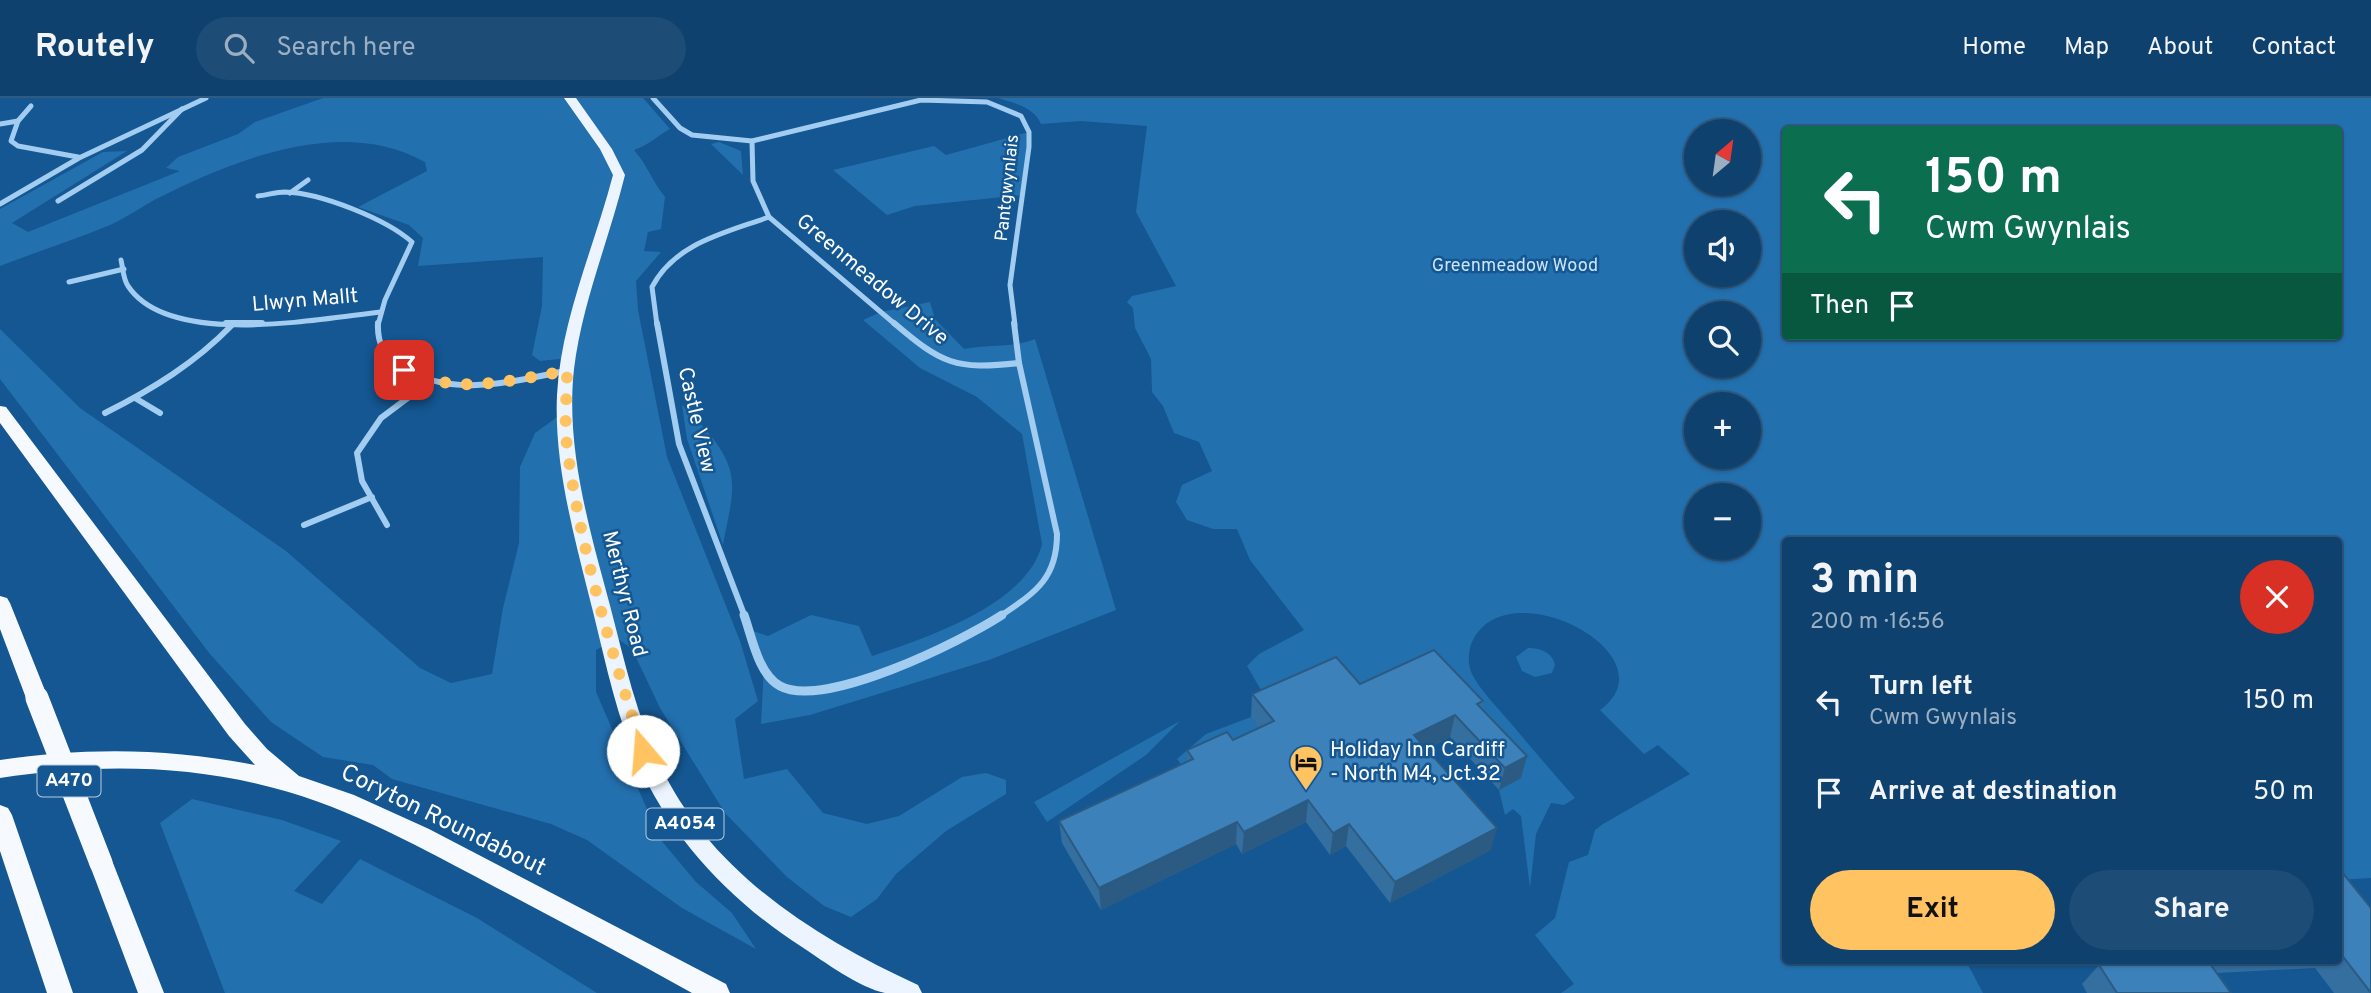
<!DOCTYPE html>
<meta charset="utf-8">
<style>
body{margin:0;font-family:Overpass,sans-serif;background:#1d4c76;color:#f1f3f6;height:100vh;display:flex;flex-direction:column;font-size:26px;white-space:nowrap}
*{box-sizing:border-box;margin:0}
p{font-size:23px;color:#9bafc2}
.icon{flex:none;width:38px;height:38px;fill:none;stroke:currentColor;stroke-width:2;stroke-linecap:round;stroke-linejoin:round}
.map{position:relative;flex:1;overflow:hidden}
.details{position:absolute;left:1782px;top:439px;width:560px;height:427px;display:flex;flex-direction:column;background:#0f416e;border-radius:7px;box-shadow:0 2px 5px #0004,0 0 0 2px #2f5a81}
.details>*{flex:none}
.banner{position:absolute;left:1782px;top:28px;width:560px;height:214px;border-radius:7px;box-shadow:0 2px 5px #0004,0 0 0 2px #2f5a81;background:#0b6e4f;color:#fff;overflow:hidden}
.needle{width:46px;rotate:29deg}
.controls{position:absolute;left:1684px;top:21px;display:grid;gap:14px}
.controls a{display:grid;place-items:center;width:77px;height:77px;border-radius:50%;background:#0f416e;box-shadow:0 2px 5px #0004,0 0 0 2px #2f5a81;font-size:35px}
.pin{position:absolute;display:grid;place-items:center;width:60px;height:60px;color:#fff;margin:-30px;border-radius:14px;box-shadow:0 4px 10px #0006}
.me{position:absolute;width:77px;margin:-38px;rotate:342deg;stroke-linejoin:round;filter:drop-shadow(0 0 5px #0008)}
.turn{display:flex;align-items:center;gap:24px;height:147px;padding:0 28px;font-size:32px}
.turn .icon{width:91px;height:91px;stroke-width:2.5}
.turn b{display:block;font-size:49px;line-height:60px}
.then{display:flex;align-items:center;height:66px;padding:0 28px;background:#0003;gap:14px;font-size:26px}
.round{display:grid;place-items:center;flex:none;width:74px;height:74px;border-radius:37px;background:#1d4c76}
.headline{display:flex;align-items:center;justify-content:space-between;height:119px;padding:0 28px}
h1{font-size:42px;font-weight:700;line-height:52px}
.button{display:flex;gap:14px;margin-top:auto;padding:14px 28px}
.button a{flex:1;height:80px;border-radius:42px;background:#ffc362;color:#111;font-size:28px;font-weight:700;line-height:80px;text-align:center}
.button a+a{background:#1d4c76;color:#f1f3f6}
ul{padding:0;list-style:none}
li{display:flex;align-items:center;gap:21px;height:91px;padding:0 28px}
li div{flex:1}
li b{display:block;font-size:26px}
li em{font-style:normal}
header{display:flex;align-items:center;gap:42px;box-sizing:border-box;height:98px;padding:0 35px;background:#0f416e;border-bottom:2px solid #2f5a81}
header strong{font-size:33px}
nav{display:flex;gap:38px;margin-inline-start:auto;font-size:24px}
.search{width:490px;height:63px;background:#1d4c76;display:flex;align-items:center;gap:18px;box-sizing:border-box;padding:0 24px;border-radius:38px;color:#9bafc2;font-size:26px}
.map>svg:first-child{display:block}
.green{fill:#2370af;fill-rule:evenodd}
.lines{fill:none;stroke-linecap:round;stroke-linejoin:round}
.minor-far2{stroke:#a2cdf1;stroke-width:5}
.minor-far1{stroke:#a2cdf1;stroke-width:6}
.minor{stroke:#a2cdf1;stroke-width:9}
.primary{fill:#ecf5ff;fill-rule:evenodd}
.trunk{fill:#f6faff;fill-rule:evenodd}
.trunk-bridge{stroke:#f6faff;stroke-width:23}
.wall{fill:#346fa0}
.shaded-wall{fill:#2b5a82}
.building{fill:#3d81ba;stroke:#2b5a82;stroke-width:2}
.route{stroke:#ffc362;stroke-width:12;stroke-dasharray:0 21.6}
.labels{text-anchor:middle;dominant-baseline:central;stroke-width:5;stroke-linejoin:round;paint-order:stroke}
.far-street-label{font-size:18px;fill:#fff;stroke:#145792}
.far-park-label{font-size:18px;fill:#c9e5fc;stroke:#145792}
.shield{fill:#145792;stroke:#b8cdde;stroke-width:2}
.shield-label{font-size:19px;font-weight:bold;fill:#fff}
.street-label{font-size:21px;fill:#fff;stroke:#145792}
.poi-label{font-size:21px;fill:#fff;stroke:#145792;text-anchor:start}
.near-street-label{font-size:24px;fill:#fff;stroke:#145792}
</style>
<header>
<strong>Routely</strong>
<div class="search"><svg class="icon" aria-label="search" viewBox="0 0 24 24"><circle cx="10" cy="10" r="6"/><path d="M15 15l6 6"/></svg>Search here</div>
<nav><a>Home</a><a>Map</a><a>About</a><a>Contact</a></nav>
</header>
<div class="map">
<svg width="2371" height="895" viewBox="0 0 2371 895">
<rect width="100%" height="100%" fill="#145792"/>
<g class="green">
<path d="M 323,0 L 643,0 L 670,31 C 657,38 649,47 634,52 C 648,68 652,83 665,99 L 661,131 L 648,134 L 644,153 L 661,154 L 636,183 L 638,212 L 667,359 L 740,543 L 758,603 L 735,621 L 744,681 L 787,671 L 823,715 L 867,726 L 899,718 L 962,679 L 986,675 L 1006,682 L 1006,696 L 946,733 L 896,776 L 877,801 L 851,819 L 824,808 L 787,779 L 725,715 L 660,610 L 632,551 L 617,540 L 596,552 L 596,594 L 660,741 L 696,784 L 732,815 L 756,851 L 682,810 L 587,742 L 551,726 L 392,681 L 373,667 L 323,659 L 271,624 L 210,556 L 0,281 L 0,231 L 80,310 L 286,453 L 420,570 L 451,585 L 492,576 L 503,510 L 519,445 L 520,369 L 535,335 L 567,312 L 569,260 L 540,263 L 532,257 L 542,208 L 543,159 L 418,168 L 423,140 L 409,127 L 358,109 L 427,73 L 425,64 C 342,17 234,62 156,101 C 141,109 126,120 110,127 C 74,142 36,154 0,168 L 0,111 L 103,54 L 127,53 L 12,125 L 28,134 L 180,73 L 166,70 L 178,59 L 238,36 L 255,24 Z"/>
<path d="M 998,0 L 2371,0 L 2371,780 L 2338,782 L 2338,443 L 1785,443 L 1785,863 L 1966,863 L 1983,895 L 1561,895 L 1574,886 L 1535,837 L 1555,820 L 1569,764 L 1588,757 L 1595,732 L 1603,726 L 1690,676 L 1658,647 L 1644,656 L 1600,612 C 1674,558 1512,472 1474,540 C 1468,550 1467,565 1472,576 C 1481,593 1496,608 1508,622 C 1530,648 1552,674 1575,700 L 1564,707 L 1551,705 L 1536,736 L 1530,790 L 1521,718 L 1513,711 L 1505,717 L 1499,692 L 1521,680 L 1469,630 L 1356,608 L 1265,599 L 1247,568 L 1259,556 L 1304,532 L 1250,462 L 1237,431 L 1213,431 L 1187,422 L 1176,404 L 1182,387 L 1212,373 L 1199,344 L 1174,335 L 1163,308 L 1152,294 L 1151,261 L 1135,230 L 1133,210 L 1127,204 L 1132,198 L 1176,188 L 1136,114 L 1147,28 L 1081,23 L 1041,26 C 1034,9 1014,5 998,0 ZM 1785,32 L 2338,32 L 2338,238 L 1785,238 ZM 1696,33 L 1748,33 L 1748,86 L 1696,86 ZM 1696,124 L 1748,124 L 1748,177 L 1696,177 ZM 1696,215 L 1748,215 L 1748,268 L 1696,268 ZM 1696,306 L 1748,306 L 1748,359 L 1696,359 ZM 1696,397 L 1748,397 L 1748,450 L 1696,450 Z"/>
<path d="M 1029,34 L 1023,97 L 915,108 L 887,117 L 833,72 L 934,48 L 946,57 Z"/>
<path d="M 719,44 L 741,53 L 743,77 L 711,46 Z"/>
<path d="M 930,204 L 935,221 L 964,251 C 988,246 1013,250 1035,241 L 1116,512 L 989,562 L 810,617 L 761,626 L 764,567 L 750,532 L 768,538 L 811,517 L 859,528 L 872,558 C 926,540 1028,506 1042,446 L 1022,336 L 977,299 L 920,270 L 863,222 L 881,214 Z"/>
<path d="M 682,307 C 702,327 732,355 732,386 C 733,406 726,427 723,447 L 687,341 Z"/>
<path d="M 1528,550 C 1540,550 1552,554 1555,567 L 1552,575 L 1535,579 L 1522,573 L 1516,559 Z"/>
<path d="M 1251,619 L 1272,645 L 1187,674 L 1177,661 L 1206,636 Z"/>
<path d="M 1180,623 L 1146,657 L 1047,724 L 1034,704 Z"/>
<path d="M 192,701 L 282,722 L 341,743 L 294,793 L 322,806 L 360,761 L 477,820 L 597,895 L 225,895 L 160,725 Z"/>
</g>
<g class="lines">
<g class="minor-far2">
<path d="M 653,0 L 680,30 L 692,37 L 752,43 L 921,2 L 987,4 L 1021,18 L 1029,34 L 1029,49 L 1010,187 L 1015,227"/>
<path d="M 31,8 L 18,23 L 11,43 L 18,48 L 78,59"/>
<path d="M 0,26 L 18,23"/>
<path d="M 752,43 L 753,83 L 769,119"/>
<path d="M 290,95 L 308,82"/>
<path d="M 258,98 C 267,97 276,94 285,94 C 321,95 386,121 412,144 L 385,202 L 378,227"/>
<path d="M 58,103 L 142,52 L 182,11"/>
<path d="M 0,106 L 79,60 L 206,0"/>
<path d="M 769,119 L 896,227"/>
<path d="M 121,162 C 123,170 123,181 128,188 C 169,250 318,221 381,214"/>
<path d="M 69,184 L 124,171"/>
<path d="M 657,227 L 652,189 C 675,145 725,135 769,119"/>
</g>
<g class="minor-far1">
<path d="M 226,225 L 262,225"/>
<path d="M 378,225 C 377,246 384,258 402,269 C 452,301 512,283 566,273"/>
<path d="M 657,225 L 679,346 L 745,519"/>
<path d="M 894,225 C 942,266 955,272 1019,265 L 1057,436 C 1057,482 1034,495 999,519"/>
<path d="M 1014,225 L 1019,265"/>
<path d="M 135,300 L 160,315"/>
<path d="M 105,315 C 153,291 195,265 232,227"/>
<path d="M 304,427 L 372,399"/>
<path d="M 387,427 L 362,383 L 357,355 L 381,320 L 429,284"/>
</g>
<path class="minor" d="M 744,517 C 752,539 758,576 780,588 C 824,612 962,543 1002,517"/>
<path class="primary" d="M 564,0 L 576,0 L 612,51 L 625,77 C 609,142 582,205 574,271 C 566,344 586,419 605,489 C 620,543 631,599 653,651 C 700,767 809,837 918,887 L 922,895 C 911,895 896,895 885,895 C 860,890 823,863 802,849 C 727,801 666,735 632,652 C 612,602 602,547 588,494 C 572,430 554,363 557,297 C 561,221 594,150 613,77 L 600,51 Z"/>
<g class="trunk">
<path d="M 0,308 L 6,309 L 245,626 L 267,651 L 299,678 L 354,697 L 429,731 L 726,886 L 730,895 L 692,895 C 623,856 552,819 482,782 C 410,744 338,704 258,686 C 173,666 86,667 0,680 L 0,662 C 86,649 169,650 255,667 L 229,638 L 0,325 Z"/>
<path d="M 0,498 L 7,500 L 10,505 L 48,600 L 45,606 L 37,608 L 29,606 L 26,600 L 0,531 Z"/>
<path d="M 0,707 L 8,710 L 12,717 L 73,895 L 47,895 L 0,753 Z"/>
<path d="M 101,755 L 110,758 L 113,765 L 164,895 L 138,895 L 89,765 L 92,758 Z"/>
</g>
<path class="trunk-bridge" d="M 37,600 L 101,765"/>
</g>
<g class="wall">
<path d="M 1360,586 L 1483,603 L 1482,611 L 1527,658 L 1521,680 L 1499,692 L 1450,639 L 1427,651 L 1491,752 L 1390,805 L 1346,748 L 1330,757 L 1306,724 L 1242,756 L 1236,746 L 1101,812 L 1062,745 L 1059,723 L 1187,664 L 1187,652 L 1233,642 L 1259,630 L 1251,619 L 1252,596 Z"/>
<path d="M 2338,769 L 2371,895 L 2334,895 L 2315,870 L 2216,875 L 2231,895 L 2087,895 L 2082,886 L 2099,867 L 2114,866 L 2112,863 L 2338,863 Z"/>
</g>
<g class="shaded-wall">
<path d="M 1455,617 L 1450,639 L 1410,659 L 1414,637 Z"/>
<path d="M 1527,658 L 1521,680 L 1499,692 L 1505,670 Z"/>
<path d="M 1308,702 L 1306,724 L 1242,756 L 1244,734 Z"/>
<path d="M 1237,724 L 1236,746 L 1101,812 L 1099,790 Z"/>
<path d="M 1349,726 L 1346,748 L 1330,757 L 1333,735 Z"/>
<path d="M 1497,730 L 1491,752 L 1390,805 L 1395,784 Z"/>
</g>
<g class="building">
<path d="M 1434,552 L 1483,603 L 1477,606 L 1527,658 L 1505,670 L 1455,617 L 1414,637 L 1497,730 L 1395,784 L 1349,726 L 1333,735 L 1308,702 L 1244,734 L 1237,724 L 1099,790 L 1059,723 L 1193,661 L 1187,652 L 1227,634 L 1233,642 L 1274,623 L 1252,596 L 1336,559 L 1360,586 Z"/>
<path d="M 2338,769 L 2371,810 L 2371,895 L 2338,852 Z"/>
<path d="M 2142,863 L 2208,863 L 2231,895 L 2117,895 L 2099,867 L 2143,864 Z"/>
</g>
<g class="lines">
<path class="route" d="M 404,272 C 460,298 509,282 567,273 C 567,297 564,323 567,348 C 580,451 612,554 643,653"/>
</g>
<defs>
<symbol id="hotel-pin" viewBox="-11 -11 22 30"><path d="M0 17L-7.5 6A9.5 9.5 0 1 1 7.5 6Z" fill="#ffc362" stroke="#145792"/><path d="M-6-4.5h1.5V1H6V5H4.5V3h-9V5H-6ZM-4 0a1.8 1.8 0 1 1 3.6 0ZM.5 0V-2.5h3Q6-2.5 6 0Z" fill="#111"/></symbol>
</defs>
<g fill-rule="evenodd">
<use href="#hotel-pin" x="1287" y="645" width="38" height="52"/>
</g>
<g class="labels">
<g class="far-street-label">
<text transform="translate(1008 90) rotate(-84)">Pantgwynlais</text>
</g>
<g class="far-park-label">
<text x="1515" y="168">Greenmeadow Wood</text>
</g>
<g class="shield">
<rect x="37.5" y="667.5" width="63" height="31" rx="5"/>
<rect x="646.5" y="710.5" width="77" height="31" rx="5"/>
</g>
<g class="shield-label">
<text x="69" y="683">A470</text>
<text x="685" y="726">A4054</text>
</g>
<g class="street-label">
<text transform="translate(872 182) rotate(40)">Greenmeadow Drive</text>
<text transform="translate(305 203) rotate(-5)">Llwyn Mallt</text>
<text transform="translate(696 322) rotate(77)">Castle View</text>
<text transform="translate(624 496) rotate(76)">Merthyr Road</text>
</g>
<g class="poi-label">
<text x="1330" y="652">Holiday Inn Cardiff<tspan x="1330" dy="24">- North M4, Jct.32</tspan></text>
</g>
<g class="near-street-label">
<text transform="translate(443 723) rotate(26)">Coryton Roundabout</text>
</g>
</g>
</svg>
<div class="controls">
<a><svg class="needle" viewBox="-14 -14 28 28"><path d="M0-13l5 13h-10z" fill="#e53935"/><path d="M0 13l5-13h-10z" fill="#9bafc2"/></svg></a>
<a><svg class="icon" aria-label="sound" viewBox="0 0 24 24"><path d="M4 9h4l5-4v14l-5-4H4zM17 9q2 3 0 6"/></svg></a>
<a><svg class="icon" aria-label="search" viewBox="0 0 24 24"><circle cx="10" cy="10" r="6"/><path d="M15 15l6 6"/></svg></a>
<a>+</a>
<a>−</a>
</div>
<div class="pin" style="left:404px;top:272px;background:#d93025"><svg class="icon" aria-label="arrive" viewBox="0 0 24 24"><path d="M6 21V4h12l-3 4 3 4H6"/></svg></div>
<svg class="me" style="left:643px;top:653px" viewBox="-20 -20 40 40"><circle r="19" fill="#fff"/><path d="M0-13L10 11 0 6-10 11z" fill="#ffc362"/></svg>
<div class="banner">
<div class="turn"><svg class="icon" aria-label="left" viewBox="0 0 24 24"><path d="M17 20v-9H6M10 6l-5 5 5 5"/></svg><div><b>150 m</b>Cwm Gwynlais</div></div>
<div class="then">Then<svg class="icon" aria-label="arrive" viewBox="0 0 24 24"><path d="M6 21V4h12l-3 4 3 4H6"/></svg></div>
</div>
<section class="details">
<div class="headline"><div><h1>3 min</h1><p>200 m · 16:56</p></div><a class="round" style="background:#d93025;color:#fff"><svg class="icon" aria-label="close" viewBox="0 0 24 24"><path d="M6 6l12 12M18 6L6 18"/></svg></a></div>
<ul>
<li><svg class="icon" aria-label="left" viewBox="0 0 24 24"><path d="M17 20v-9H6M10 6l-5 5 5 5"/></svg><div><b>Turn left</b><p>Cwm Gwynlais</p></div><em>150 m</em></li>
<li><svg class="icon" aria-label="arrive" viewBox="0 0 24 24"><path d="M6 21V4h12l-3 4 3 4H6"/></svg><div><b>Arrive at destination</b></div><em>50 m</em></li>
</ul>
<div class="button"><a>Exit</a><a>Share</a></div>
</section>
</div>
